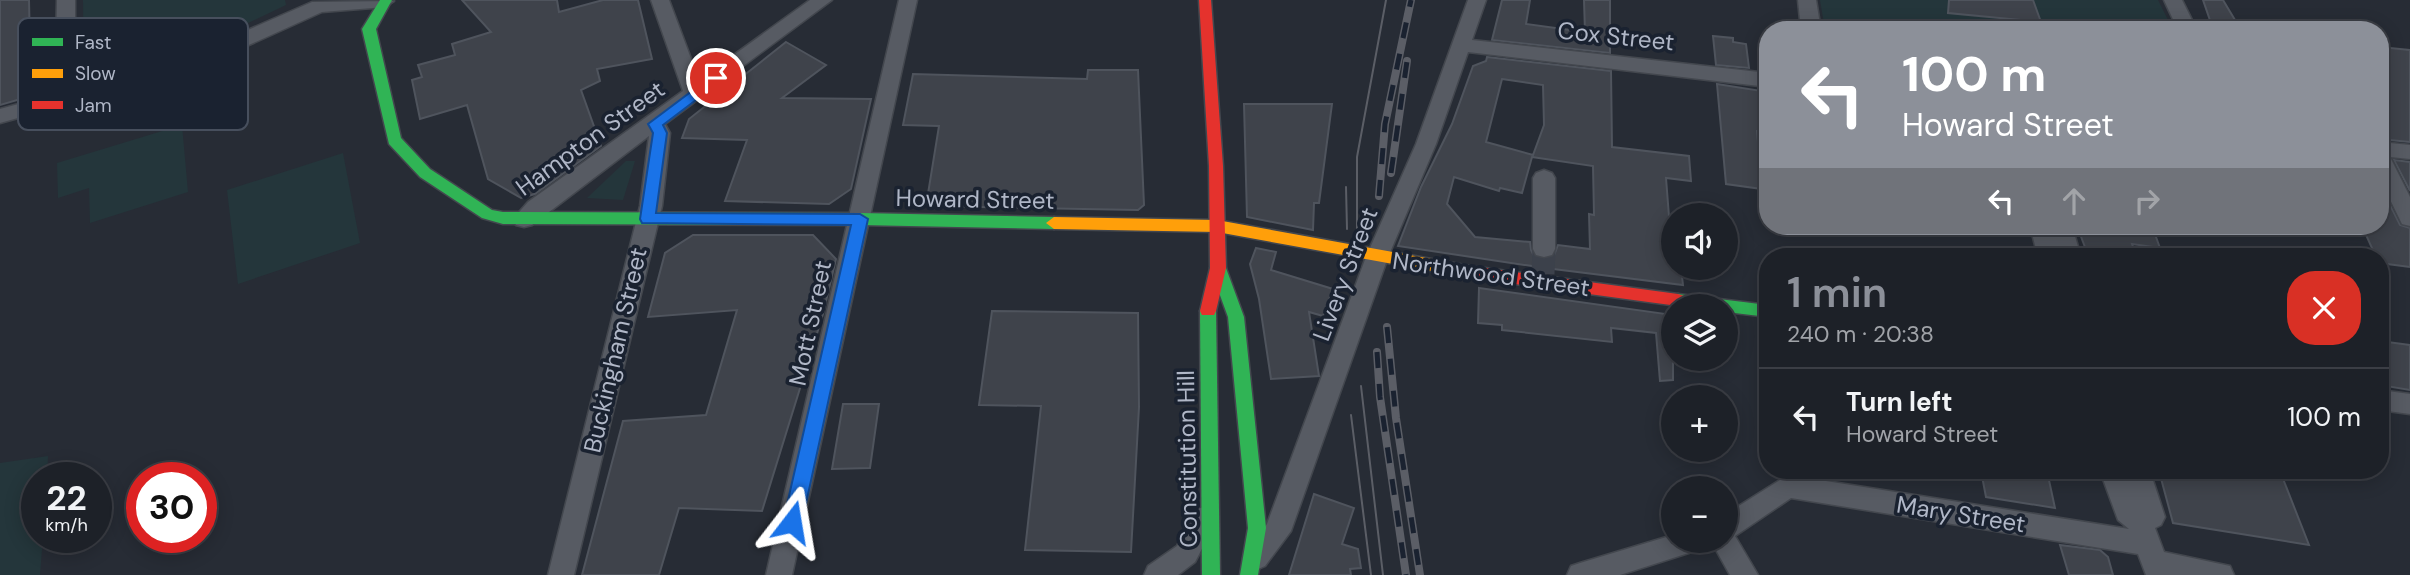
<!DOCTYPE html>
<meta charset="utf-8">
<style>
body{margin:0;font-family:"DM Sans",sans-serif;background:#2a2e34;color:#f1f3f6;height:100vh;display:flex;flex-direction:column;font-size:26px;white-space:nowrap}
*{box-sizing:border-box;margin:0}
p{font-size:23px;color:#a0a3a8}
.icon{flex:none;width:38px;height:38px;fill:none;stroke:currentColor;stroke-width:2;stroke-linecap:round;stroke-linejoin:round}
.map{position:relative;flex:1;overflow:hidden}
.details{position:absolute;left:1759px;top:248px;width:630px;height:231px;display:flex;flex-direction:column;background:#1d2128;border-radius:28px;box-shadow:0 4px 18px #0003,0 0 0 2px #3b3e45}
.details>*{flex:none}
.banner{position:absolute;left:1759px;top:21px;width:630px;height:214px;border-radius:28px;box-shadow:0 4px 18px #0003,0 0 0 2px #3b3e45;background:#8c9099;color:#fff;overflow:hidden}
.buttons{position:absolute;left:1661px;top:203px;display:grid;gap:14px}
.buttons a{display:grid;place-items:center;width:77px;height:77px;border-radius:50%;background:#1d2128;box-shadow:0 4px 18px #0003,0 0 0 2px #3b3e45;font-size:35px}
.speed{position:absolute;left:21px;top:462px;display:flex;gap:14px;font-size:35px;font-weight:700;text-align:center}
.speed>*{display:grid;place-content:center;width:91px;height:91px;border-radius:50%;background:#1d2128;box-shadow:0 4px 18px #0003,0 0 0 2px #3b3e45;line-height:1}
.speed small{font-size:18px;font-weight:400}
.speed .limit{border:10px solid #d22;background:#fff;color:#111}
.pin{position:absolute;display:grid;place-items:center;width:60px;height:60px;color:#fff;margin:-30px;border:4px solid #fff;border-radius:50%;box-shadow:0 2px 7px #0007}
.me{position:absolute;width:77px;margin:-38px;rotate:14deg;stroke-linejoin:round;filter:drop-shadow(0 0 5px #0008)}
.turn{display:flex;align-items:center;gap:24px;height:147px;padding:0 28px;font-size:32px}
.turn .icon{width:91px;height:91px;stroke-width:2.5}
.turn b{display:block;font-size:49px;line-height:60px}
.lanes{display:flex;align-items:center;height:66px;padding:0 28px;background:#0003;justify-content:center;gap:35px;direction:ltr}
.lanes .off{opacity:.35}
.round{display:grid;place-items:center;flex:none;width:74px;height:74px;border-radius:28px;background:#2a2e34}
.summary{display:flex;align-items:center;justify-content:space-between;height:119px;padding:0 28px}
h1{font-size:42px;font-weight:600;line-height:52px;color:#8c9099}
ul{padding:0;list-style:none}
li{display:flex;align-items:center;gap:21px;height:98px;padding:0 28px;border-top:2px solid #3b3e45}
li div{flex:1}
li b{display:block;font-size:26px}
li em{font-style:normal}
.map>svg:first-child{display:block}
.green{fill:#24363b}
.building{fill:#3f434b;stroke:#4f545d;stroke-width:2;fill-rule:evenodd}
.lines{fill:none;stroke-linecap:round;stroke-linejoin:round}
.street-tunnel{stroke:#3c414b;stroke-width:23;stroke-dasharray:23 11;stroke-linecap:butt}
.street-casing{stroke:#43474e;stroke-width:3}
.fast-casing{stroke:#43474e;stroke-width:3}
.slow-casing{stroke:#43474e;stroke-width:3}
.jam-casing{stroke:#43474e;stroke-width:3}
.street{fill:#575b63;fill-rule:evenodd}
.fast{fill:#30b455;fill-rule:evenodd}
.slow{fill:#ff9f0a;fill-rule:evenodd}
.jam{fill:#e5322d;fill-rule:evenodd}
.tram{stroke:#5b5e66;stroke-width:2}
.rail-casing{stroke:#5b5e66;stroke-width:8}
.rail{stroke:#1a2230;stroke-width:5;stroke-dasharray:16;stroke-linecap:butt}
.route{fill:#1a73e8;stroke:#114b97;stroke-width:2}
.labels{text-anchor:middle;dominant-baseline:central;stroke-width:7;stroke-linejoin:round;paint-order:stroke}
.street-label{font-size:24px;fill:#b0b7c7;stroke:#1a2230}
.key{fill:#1a2230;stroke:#474f5d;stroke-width:2}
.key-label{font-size:19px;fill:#b0b7c7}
</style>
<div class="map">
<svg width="2410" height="575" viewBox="0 0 2410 575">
<rect width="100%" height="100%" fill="#272c35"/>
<g class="green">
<path d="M 83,0 L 285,0 L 286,5 L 189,51 L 84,82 Z"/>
<path d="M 1820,0 L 2158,0 L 2173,30 L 1825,30 Z"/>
<path d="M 182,125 L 188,192 L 90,223 L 89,188 L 58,198 L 57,163 Z"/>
<path d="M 343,153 L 360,243 L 238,284 L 227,190 Z"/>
<path d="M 626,161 L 635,161 L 623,200 L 587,198 Z"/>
<path d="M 48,456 L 47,478 L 37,478 L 37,537 L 43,537 L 40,575 L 0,575 L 0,463 Z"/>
</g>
<g class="building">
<path d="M 0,0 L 29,0 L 31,96 L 0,105 Z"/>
<path d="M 462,0 L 557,0 L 559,12 L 603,0 L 638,0 L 652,59 L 597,69 L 600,81 L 581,90 L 601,146 L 535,194 L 521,198 L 488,179 L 467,105 L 420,119 L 412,80 L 422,77 L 418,65 L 455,55 L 452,44 L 491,32 Z"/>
<path d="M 1502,0 L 1530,0 L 1526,24 L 1585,32 L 1584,0 L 1610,0 L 1610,53 L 1492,40 Z"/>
<path d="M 1949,0 L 2033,0 L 2041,22 L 1948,13 Z"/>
<path d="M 2203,0 L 2223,0 L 2241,30 L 2213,29 Z"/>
<path d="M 1713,36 L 1733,38 L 1733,42 L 1746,44 L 1749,68 L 1716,65 Z"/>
<path d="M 786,42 L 826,65 L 782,98 L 871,99 L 851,189 L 829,204 L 725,201 L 747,140 L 682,138 L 689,119 Z"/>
<path d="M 2380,47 L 2410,50 L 2410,142 L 2380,139 Z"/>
<path d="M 1487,57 L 1611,71 L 1612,147 L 1689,156 L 1691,181 L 1666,178 L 1673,268 L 1681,268 L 1683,285 L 1545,268 L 1398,246 L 1421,187 L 1452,124 L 1473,66 L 1486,61 ZM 1502,79 L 1543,85 L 1544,125 L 1533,155 L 1486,142 ZM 1532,157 L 1593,166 L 1594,215 L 1589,214 L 1590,249 L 1558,245 L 1553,258 L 1535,258 L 1531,250 L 1530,242 L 1475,237 L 1447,204 L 1454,177 L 1499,191 L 1500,188 L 1522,193 Z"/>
<path d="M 1088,70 L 1138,70 L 1144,205 L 1138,210 L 926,206 L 939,126 L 903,125 L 913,74 L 1087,79 Z"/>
<path d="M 1717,84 L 1768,92 L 1768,132 L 1757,131 L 1762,189 L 1726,184 Z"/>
<path d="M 1244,104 L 1332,104 L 1319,203 L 1314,203 L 1313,230 L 1247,217 Z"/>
<path d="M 2394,160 L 2410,162 L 2410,191 Z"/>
<path d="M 2380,185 L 2400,225 L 2410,228 L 2410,267 L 2380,263 L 2380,257 L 2376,257 L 2362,226 L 2380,226 Z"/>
<path d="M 2077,226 L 2152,226 L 2160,248 L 2132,244 L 2137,257 L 2088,255 Z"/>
<path d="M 693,235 L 813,235 L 836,259 L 823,314 L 762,511 L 679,508 L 659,575 L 582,575 L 623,421 L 706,415 L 737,310 L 648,317 L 665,253 Z"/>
<path d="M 1256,248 L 1276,252 L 1271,270 L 1333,289 L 1323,316 L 1309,312 L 1319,376 L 1271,379 L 1259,299 L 1250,264 Z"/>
<path d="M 1479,288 L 1673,315 L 1673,380 L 1660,381 L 1656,333 L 1611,328 L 1612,342 L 1502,330 L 1502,325 L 1478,323 Z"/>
<path d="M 992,311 L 1138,313 L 1139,407 L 1131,552 L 1025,550 L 1041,406 L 979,405 Z"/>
<path d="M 2380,341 L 2410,345 L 2410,390 L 2380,385 Z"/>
<path d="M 843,404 L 879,404 L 870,468 L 832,469 Z"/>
<path d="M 1981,471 L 2047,471 L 2055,508 L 1986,497 Z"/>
<path d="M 2159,471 L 2280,471 L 2309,545 L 2173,523 Z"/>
<path d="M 1314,494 L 1354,508 L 1342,544 L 1358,549 L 1361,568 L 1350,569 L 1351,575 L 1289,575 Z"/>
<path d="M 2060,545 L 2100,550 L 2108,557 L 2113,575 L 2069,575 Z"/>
</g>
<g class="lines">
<path class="street-tunnel" d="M 1543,274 L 1544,249"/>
<defs>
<g id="street">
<path d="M 57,0 L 75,0 L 75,88 L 186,57 L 312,2 L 394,1 L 385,7 L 322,12 L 200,67 L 0,123 L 0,109 L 55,94 Z"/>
<path d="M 651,0 L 669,0 L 699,80 L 810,0 L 832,0 L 665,124 L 670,133 L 662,206 L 574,575 L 548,575 L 640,206 L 649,136 L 532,225 L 524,227 L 516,225 L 513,219 L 528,202 L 683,91 Z"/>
<path d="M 899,0 L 917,0 L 792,575 L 766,575 Z"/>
<path d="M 1468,0 L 1486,0 L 1472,40 L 1768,73 L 1768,87 L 1468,52 L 1436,144 L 1388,257 L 1291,531 L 1265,566 L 1256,570 L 1247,566 L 1243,558 L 1267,524 L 1366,257 L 1416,144 Z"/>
<path d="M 1798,0 L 1816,0 L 1821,30 L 1801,30 Z"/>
<path d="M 2164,0 L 2182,0 L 2197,30 L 2178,30 Z"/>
<path d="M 2380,142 L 2410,145 L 2410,159 L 2390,157 L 2410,197 L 2410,226 L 2402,224 L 2380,179 Z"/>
<path d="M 1544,170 L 1552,173 L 1555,178 L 1555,249 L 1552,255 L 1544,257 L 1536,255 L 1533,249 L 1533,178 L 1536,173 Z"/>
<path d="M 2030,226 L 2072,226 L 2081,257 L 2038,257 Z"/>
<path d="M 2380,390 L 2410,394 L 2410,414 L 2380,410 Z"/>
<path d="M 2100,471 L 2150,471 L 2165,517 L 2161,525 L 2155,528 L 2164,552 L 2230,566 L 2234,575 L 2146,575 L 2138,554 L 1791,498 L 1735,536 L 1758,575 L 1730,575 L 1711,541 L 1726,541 L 1726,514 L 1788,475 L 2129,529 L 2118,520 Z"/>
<path d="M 1205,506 L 1214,510 L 1218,518 L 1195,562 L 1178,575 L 1144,575 L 1148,566 L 1177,546 L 1196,510 Z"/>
<path d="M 1673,535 L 1673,541 L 1705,541 L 1701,549 L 1620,575 L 1567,575 L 1571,566 L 1580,563 Z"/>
</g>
<g id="fast">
<path d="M 380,0 L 392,0 L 376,29 L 401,138 L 430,169 L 492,210 L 503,212 L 860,213 L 1054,217 L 1062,223 L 1054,229 L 860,225 L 503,224 L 482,218 L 420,177 L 389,144 L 362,29 Z"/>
<path d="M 1218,262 L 1226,268 L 1244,317 L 1266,528 L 1258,575 L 1240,575 L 1248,528 L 1228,317 L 1210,268 Z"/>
<path d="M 1678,294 L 1768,305 L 1768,317 L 1726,312 L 1726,306 L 1678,306 L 1672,304 L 1670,300 L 1672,296 Z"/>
<path d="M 1208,305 L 1214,307 L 1216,311 L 1220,575 L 1202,575 L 1200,311 L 1202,307 Z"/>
</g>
<path id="slow" d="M 1054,217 L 1217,220 L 1470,266 L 1476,268 L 1478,272 L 1476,276 L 1470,278 L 1217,232 L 1054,229 L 1046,223 Z"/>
<g id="jam">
<path d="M 1199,0 L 1211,0 L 1223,166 L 1226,268 L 1216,311 L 1214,315 L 1202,315 L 1200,311 L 1210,268 L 1209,166 Z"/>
<path d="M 1470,266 L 1678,294 L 1684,296 L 1686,300 L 1684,304 L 1678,306 L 1470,278 L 1464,276 L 1462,272 L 1464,268 Z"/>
</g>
</defs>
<use href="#street" class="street-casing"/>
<use href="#fast" class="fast-casing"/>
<use href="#slow" class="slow-casing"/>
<use href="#jam" class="jam-casing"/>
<use href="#street" class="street"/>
<use href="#fast" class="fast"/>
<use href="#slow" class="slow"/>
<use href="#jam" class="jam"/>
<g class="tram">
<path d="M 1346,187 L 1347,229"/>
<path d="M 1357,231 L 1357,157 L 1386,0"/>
<path d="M 1361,386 L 1383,575"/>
<path d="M 1351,415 L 1371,575"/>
</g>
<defs>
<g id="rail">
<path d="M 1391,173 L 1407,61"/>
<path d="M 1379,196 L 1385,124 L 1411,0"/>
<path d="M 1387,327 L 1396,418 L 1420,575"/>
<path d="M 1377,352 L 1380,397 L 1406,575"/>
</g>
</defs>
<use href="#rail" class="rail-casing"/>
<use href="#rail" class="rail"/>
</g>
<path class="route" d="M 716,73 L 721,75 L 721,81 L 663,125 L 667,133 L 656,213 L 860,214 L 868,219 L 802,522 L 799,527 L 792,530 L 786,527 L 783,522 L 851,225 L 642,223 L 640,219 L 653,133 L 648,124 Z"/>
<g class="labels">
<g class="street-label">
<text transform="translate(1616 36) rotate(6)">Cox Street</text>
<text transform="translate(590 138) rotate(-36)">Hampton Street</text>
<text transform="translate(975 199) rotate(1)">Howard Street</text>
<text transform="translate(1345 274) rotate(-69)">Livery Street</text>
<text transform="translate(1491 274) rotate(8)">Northwood Street</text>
<text transform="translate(810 323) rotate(-78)">Mott Street</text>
<text transform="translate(615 350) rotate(-77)">Buckingham Street</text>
<text transform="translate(1187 459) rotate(-91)">Constitution Hill</text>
<text transform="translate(1961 514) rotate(9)">Mary Street</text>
</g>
</g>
<rect x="18" y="18" width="230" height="112" rx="10" class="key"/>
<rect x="32" y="38" width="31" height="8" fill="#30b455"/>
<rect x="32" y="69" width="31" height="9" fill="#ff9f0a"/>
<rect x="32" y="101" width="31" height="8" fill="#e5322d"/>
<g class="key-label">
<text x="75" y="49">Fast</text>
<text x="75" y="80">Slow</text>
<text x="75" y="112">Jam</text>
</g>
</svg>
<div class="buttons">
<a><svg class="icon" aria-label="sound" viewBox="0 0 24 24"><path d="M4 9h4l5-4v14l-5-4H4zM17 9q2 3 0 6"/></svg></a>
<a><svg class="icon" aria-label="layers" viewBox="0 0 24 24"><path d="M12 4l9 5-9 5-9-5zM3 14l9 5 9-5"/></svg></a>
<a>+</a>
<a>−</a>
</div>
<div class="speed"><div>22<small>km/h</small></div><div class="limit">30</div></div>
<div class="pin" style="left:716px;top:78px;background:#d93025"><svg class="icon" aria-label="arrive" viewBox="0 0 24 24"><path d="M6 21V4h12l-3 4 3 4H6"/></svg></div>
<svg class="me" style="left:792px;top:522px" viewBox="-20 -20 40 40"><path d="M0-17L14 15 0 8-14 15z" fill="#1a73e8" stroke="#fff" stroke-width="4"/></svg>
<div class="banner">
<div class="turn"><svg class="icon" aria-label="left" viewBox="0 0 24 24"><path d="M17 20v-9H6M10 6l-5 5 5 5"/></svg><div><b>100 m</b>Howard Street</div></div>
<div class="lanes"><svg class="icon" aria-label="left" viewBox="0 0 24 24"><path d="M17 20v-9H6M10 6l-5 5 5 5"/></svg><svg class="icon off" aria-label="ahead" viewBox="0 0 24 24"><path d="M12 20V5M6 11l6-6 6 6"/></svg><svg class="icon off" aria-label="right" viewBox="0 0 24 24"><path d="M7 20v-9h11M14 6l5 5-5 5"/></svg></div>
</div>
<section class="details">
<div class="summary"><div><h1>1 min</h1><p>240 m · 20:38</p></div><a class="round" style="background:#d93025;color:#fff"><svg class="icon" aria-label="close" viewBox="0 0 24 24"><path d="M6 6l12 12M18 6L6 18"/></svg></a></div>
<ul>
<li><svg class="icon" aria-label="left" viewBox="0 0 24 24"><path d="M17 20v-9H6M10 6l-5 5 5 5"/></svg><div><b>Turn left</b><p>Howard Street</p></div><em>100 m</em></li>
</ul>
</section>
</div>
